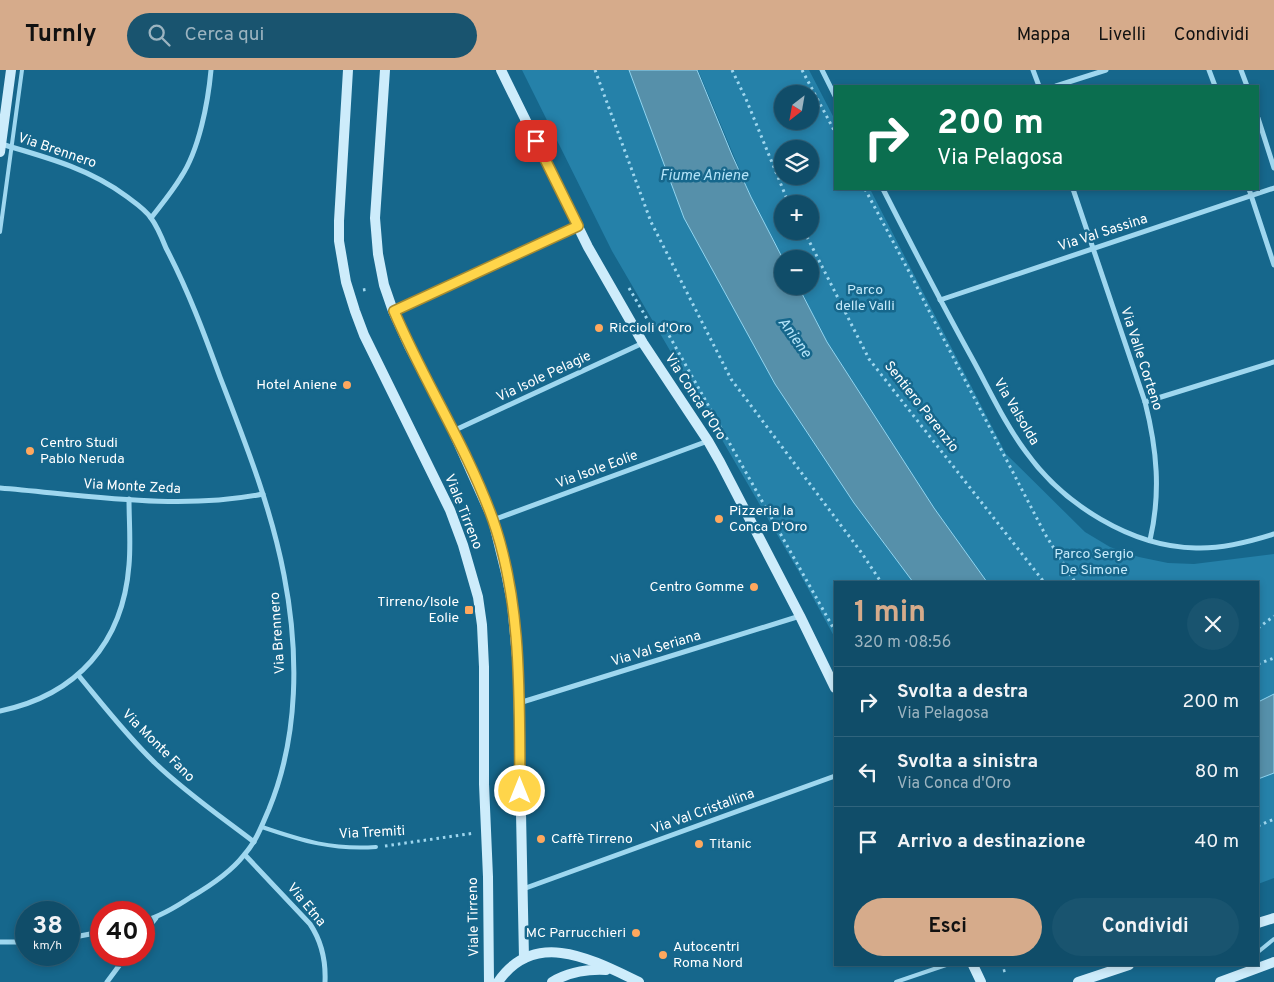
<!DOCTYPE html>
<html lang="it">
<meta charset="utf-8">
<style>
body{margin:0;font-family:Overpass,sans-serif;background:#19546f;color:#f1f3f6;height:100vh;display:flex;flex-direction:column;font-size:19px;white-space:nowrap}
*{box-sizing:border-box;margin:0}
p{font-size:16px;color:#9cb4c0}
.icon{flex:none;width:28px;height:28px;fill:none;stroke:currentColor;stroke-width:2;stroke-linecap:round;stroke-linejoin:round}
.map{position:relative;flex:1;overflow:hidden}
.sheet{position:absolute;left:834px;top:511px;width:425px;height:385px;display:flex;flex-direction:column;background:#104d69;border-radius:0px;box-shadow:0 2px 8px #0003,0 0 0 1px #30647d}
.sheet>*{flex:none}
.top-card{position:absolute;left:834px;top:15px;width:425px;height:105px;border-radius:0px;box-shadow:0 2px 8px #0003,0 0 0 1px #30647d;background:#0b6e4f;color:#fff;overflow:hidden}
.needle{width:32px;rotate:211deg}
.buttons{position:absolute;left:774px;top:15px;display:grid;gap:10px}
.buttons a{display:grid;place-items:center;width:45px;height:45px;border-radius:50%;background:#104d69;box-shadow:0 2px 8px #0003,0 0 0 1px #30647d;font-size:25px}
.speed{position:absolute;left:15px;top:831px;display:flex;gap:10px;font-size:25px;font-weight:700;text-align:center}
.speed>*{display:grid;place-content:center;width:65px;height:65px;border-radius:50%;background:#104d69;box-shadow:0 2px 8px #0003,0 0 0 1px #30647d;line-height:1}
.speed small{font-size:12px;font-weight:400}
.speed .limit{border:8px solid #d22;background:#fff;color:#111}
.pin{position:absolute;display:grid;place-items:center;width:42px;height:42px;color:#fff;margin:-21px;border-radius:10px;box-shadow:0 2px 8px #0006}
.me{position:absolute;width:55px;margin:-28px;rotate:0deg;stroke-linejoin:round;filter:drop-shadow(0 0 4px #0008)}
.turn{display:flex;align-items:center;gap:18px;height:105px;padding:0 20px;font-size:22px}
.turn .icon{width:65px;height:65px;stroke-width:2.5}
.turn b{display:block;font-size:35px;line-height:42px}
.round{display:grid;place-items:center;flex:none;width:52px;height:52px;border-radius:26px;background:#19546f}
.headline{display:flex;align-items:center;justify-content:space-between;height:85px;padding:0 20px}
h1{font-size:30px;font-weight:700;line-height:38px;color:#d6ab8b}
.action{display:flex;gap:10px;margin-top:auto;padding:10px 20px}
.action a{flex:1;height:58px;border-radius:30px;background:#d6ab8b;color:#111;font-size:20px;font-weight:700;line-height:58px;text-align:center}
.action a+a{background:#19546f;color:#f1f3f6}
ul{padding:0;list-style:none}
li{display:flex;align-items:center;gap:15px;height:70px;padding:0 20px;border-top:1px solid #30647d}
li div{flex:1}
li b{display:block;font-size:19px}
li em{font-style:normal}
header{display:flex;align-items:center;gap:30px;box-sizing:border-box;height:70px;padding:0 25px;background:#d6ab8b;color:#111}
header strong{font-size:24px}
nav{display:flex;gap:28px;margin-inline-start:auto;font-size:18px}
.search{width:350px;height:45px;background:#19546f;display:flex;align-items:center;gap:12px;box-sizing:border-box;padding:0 18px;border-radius:28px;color:#9cb4c0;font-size:19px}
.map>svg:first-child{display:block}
.green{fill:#2581a9;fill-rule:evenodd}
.water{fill:#5690aa;stroke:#92d6f2}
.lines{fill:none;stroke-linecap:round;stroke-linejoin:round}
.path{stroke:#9fd7ef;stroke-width:3;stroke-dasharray:2.5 4;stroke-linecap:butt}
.lane{stroke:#9fd7ef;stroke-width:4}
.street{stroke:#9fd7ef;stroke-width:5}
.secondary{stroke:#cdecfb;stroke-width:10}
.route-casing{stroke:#a68a30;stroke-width:12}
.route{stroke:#ffd54a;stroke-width:9}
.poi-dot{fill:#ffa85e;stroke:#16678c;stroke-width:2}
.labels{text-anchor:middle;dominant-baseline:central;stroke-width:5;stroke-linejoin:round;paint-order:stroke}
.street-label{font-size:14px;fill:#fff;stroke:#16678c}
.park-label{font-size:14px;fill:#c6ebfb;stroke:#16678c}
.poi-label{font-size:14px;fill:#fff;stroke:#16678c;text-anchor:start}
.water-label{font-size:15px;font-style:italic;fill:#b3e3f8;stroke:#16678c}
</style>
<header>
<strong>Turnly</strong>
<div class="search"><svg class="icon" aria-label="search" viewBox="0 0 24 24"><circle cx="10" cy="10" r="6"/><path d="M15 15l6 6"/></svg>Cerca qui</div>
<nav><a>Mappa</a><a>Livelli</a><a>Condividi</a></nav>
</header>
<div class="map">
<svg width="1274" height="912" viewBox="0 0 1274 912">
<rect width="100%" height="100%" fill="#16678c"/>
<g class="green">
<path d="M 522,0 L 629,0 L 684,148 L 775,314 L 854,433 L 913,512 L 835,512 L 835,568 L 799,502 L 612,181 Z"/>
<path d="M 698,0 L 809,0 L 835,50 L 835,119 L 870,119 L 1006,384 L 1085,462 L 1110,477 L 1139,487 L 1168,493 L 1194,494 L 1274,484 L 1274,624 L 1258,632 L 1258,512 L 987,512 L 934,438 L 827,272 L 798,216 L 810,216 L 810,189 L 783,189 L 751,127 ZM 782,24 L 810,24 L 810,51 L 782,51 ZM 782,79 L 810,79 L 810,106 L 782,106 ZM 782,134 L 810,134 L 810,161 L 782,161 Z"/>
<path d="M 1274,703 L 1274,808 L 1258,814 L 1258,709 Z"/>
</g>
<g class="water">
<path d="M 629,0 L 697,0 L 732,85 L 751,127 L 783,189 L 782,216 L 798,216 L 827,272 L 934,438 L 987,512 L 913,512 L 854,433 L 775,314 L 684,148 Z"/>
<path d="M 1274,624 L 1274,703 L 1258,709 L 1258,632 Z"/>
</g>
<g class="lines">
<g class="path">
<path d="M 595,0 L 651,152 L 731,309 L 861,482 L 881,512"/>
<path d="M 732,0 L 746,29 L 789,134"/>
<path d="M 802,0 L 835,62"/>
<path d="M 865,119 L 914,211 L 926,235 L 1045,464 L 1075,512"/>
<path d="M 804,161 L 869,289 L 1044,512"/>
<path d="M 629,218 L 650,254 L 666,260 L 835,561"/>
<path d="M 363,220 L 369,219"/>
<path d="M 1258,558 L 1274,546"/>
<path d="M 1258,594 L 1274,588"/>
<path d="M 1258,756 L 1274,749"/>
<path d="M 385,776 L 475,763"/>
<path d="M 1003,901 L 1007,900"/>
</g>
<g class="lane">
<path d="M 0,162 L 22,0"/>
<path d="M 262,757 C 303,771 332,780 376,777"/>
<path d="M 1258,882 L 1274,869"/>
<path d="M 896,912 L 946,895"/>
</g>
<g class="street">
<path d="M 822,0 L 835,26"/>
<path d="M 1033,0 L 1039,16"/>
<path d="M 1209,0 L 1215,16"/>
<path d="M 1241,0 L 1247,16"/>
<path d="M 1056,16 L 1106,0"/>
<path d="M 1258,48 L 1274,98"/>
<path d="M 1,74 C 45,87 88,98 126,126 C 134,132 145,139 151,148 C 157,156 162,168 166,178 C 188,220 204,263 220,307 C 245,372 271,437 284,505 C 299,582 299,666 269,739 C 262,755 256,772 244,785 C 230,803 210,816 191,827 C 176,837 161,846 144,851"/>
<path d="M 883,119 C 912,176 942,234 973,290 C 990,321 1005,354 1026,382 C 1063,434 1131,477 1196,478 C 1222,479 1249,472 1274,464"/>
<path d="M 1073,119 L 1145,332 C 1157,379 1161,423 1150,470"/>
<path d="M 1249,119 L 1274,195"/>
<path d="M 151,148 C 161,135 172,122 181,107 C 199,80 208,33 211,0"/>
<path d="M 940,230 L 1274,118"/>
<path d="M 393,241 L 577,156"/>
<path d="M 1145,332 L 1274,292"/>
<path d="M 453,361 L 643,273"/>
<path d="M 0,418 C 85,425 178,441 263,424"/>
<path d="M 493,450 L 708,371"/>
<path d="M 79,606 C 103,635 127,666 155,693 C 185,722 220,746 254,772"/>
<path d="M 519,633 L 800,546"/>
<path d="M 0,641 C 77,625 123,573 129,495 C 131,473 129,451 129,429"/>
<path d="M 245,785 L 310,854 C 322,872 326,890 325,912"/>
<path d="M 523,819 L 835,706"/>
<path d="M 144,863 L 156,848"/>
<path d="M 69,868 L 101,862"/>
<path d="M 0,872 L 26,872"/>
<path d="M 107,912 L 127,885"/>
</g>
<g class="secondary">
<path d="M 348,0 L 339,151 L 339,171 L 346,212 L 355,241 L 364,265 L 450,440 L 463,475 L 478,527 L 482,555 L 484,597 L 484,714 L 488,807 L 489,912"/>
<path d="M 385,0 L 375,148 L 378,184 L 384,215 L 393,241 L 409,276 L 453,361 L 493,450 L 506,503 L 512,533 L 518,598 L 524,888"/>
<path d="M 501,0 L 588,177 L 643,273 L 708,371 L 720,392 L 800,546 L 835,618"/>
<path d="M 0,82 L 11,0"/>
<path d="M 1258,853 L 1274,848"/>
<path d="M 973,895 L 981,912"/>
<path d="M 498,912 C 535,858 593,890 639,912"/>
<path d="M 552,912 C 569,902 586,899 606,900"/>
<path d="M 1078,912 L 1129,895"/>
<path d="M 1220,912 L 1274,892"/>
</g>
</g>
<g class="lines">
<defs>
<path id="route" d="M 520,721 C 519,631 523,536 493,450 C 467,377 424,312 394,241 L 578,156 L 536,71"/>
</defs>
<use href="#route" class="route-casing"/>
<use href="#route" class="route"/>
</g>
<g class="poi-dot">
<circle cx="599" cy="258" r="5"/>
<circle cx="347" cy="315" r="5"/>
<circle cx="30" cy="381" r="5"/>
<circle cx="719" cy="449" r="5"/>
<circle cx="754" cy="517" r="5"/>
<rect x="464" y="535" width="10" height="10" rx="2.5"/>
<circle cx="541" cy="769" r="5"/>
<circle cx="699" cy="774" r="5"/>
<circle cx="636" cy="863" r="5"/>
<circle cx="663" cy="885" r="5"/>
</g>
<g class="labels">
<g class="street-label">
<text transform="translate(57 81) rotate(19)">Via Brennero</text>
<text transform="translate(1103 163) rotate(-18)">Via Val Sassina</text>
<text transform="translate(1141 289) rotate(72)">Via Valle Corteno</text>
<text transform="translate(544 307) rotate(-25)">Via Isole Pelagie</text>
<text transform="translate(695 327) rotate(57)">Via Conca d'Oro</text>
<text transform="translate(921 337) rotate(52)">Sentiero Parenzio</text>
<text transform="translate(1016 342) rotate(59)">Via Valsolda</text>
<text transform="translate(597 400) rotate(-20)">Via Isole Eolie</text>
<text transform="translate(132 417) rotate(3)">Via Monte Zeda</text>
<text transform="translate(463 442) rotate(68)">Viale Tirreno</text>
<text transform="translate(278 563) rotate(-94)">Via Brennero</text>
<text transform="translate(656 579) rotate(-17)">Via Val Seriana</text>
<text transform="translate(158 676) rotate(45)">Via Monte Fano</text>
<text transform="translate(703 742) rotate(-20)">Via Val Cristallina</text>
<text transform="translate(372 763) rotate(-3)">Via Tremiti</text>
<text transform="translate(306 835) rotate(50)">Via Etna</text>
<text transform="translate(474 847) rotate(-91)">Viale Tirreno</text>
</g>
<g class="park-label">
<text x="865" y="220">Parco<tspan x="865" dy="16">delle Valli</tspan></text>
<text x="1094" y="484">Parco Sergio<tspan x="1094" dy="16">De Simone</tspan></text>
</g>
<g class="poi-label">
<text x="609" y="258">Riccioli d'Oro</text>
<text x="337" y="315" text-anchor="end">Hotel Aniene</text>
<text x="40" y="373">Centro Studi<tspan x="40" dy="16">Pablo Neruda</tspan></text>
<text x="729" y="441">Pizzeria la<tspan x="729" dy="16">Conca D‘Oro</tspan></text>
<text x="744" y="517" text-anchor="end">Centro Gomme</text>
<text x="459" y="532" text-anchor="end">Tirreno/Isole<tspan x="459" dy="16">Eolie</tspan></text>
<text x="551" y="769">Caffè Tirreno</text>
<text x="709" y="774">Titanic</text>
<text x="626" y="863" text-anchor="end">MC Parrucchieri</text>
<text x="673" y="877">Autocentri<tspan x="673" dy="16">Roma Nord</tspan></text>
</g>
<g class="water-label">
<text x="704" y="106">Fiume Aniene</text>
<text transform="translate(794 268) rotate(54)">Aniene</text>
</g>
</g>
</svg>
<div class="buttons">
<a><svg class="needle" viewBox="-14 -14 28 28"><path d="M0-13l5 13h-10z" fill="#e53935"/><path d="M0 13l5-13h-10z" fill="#9cb4c0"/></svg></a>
<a><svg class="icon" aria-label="layers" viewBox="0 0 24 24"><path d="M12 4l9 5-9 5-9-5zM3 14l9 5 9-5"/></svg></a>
<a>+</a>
<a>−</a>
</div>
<div class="speed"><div>38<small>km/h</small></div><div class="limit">40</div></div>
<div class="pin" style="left:536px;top:71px;background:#d93025"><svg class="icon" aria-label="arrive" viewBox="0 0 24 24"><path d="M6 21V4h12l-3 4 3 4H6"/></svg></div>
<svg class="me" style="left:520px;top:721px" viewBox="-20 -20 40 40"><circle r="17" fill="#ffd54a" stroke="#fff" stroke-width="3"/><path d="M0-11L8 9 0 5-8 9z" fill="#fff"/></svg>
<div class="top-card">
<div class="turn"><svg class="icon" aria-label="right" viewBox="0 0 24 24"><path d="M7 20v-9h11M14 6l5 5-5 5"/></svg><div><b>200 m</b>Via Pelagosa</div></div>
</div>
<section class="sheet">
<div class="headline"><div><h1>1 min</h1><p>320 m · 08:56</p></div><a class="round"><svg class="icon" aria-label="close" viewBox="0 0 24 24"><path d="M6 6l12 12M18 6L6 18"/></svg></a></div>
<ul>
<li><svg class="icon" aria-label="right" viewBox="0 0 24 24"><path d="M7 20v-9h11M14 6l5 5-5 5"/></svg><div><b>Svolta a destra</b><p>Via Pelagosa</p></div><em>200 m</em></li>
<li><svg class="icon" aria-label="left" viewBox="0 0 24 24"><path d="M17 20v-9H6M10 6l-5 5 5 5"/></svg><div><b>Svolta a sinistra</b><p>Via Conca d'Oro</p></div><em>80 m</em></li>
<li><svg class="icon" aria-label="arrive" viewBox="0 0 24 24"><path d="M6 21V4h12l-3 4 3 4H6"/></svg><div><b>Arrivo a destinazione</b></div><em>40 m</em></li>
</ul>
<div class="action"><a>Esci</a><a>Condividi</a></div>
</section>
</div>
